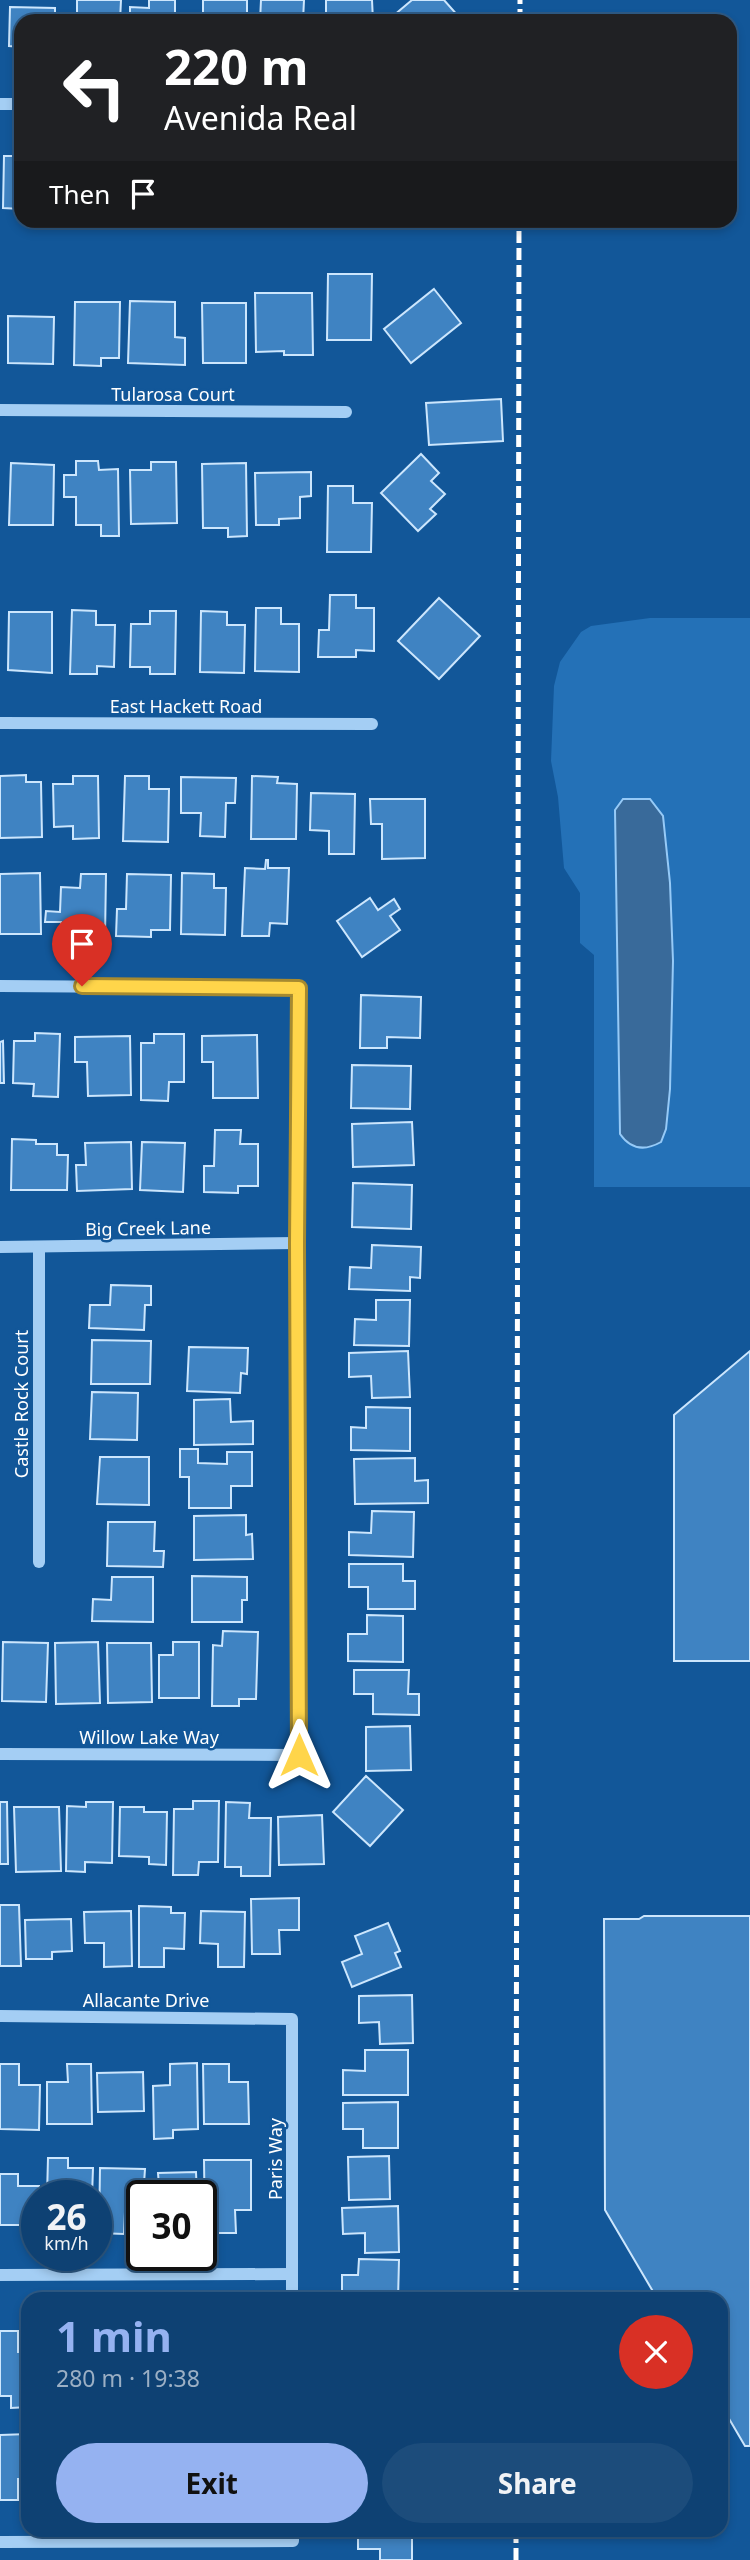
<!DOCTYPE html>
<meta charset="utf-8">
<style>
body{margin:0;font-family:"Noto Sans",sans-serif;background:#1c4c7b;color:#f1f3f6;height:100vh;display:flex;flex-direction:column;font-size:26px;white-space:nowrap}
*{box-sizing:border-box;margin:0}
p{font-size:23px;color:#9bafc4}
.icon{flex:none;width:38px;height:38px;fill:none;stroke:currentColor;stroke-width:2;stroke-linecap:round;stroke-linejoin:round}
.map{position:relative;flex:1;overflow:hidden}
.side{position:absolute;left:21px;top:2292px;width:707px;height:245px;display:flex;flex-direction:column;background:#0e4173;border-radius:21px;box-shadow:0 4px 10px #0003,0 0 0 2px #2e5a85}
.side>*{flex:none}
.hud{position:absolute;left:14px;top:14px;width:723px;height:214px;border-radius:21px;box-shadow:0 4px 10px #0003,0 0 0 2px #2e5a85;background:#202124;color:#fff;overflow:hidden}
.speed{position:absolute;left:21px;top:2180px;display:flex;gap:14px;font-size:35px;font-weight:700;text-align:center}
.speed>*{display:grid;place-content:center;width:91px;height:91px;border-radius:50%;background:#0e4173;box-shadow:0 4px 10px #0003,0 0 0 2px #2e5a85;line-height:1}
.speed small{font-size:18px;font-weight:400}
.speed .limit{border:4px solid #111;border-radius:10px;background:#fff;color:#111}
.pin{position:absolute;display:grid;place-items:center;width:60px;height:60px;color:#fff;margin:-72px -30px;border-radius:50% 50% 50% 0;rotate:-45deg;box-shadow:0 0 7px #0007}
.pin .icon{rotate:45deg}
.me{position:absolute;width:77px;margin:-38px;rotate:0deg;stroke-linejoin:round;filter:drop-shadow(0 0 5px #0008)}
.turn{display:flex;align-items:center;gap:24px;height:147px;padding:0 35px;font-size:32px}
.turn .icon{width:91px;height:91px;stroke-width:2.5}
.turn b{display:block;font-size:49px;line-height:60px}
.then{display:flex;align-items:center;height:66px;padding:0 35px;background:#0003;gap:14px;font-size:26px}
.round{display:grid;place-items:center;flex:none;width:74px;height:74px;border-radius:37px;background:#1c4c7b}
.overview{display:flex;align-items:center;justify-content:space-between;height:119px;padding:0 35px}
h1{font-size:42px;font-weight:700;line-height:52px;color:#95b2f1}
.action{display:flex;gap:14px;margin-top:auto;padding:14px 35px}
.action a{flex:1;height:80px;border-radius:42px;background:#95b2f1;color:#111;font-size:28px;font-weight:700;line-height:80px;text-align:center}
.action a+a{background:#1c4c7b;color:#f1f3f6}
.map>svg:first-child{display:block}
.green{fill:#2471b7}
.water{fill:#396a9a;stroke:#96caf7;stroke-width:2}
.building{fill:#3f83c2;stroke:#cce6fd;stroke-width:2}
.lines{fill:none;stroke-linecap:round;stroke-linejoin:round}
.minor{stroke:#a4cef4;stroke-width:12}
.rail{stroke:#fff;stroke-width:5;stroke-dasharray:12 5;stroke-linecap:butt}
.route-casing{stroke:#a68a30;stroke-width:18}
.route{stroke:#ffd54a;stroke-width:12}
.labels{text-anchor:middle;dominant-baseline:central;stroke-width:5;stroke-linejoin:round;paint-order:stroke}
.street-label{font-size:18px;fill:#fff;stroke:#125799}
</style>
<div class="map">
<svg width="750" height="2560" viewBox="0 0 750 2560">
<rect width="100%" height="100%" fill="#125799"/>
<path class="green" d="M 650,618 L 750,618 L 750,1187 L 594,1187 L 594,955 L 580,943 L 580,893 L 564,868 L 558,797 L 551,761 L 554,686 L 560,662 L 581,632 L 591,626 Z"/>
<path class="water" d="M 623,799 L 650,799 L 663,816 L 670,883 L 673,961 L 670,1089 L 666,1129 L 661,1142 C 645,1151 631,1150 620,1134 L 615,810 Z"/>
<g class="building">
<path d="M 77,0 L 121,0 L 120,21 L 77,21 Z"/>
<path d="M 149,0 L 175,0 L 175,21 L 130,21 L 130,7 L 149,8 Z"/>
<rect x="203" y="0" width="44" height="21"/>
<path d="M 261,0 L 304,0 L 303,21 L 260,21 Z"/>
<path d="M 326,0 L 372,0 L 373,21 L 326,21 Z"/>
<path d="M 412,0 L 444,0 L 460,18 L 456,21 L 387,21 Z"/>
<path d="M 10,7 L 55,8 L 55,21 L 21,21 L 21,47 L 9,46 Z"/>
<path d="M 4,156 L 21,156 L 21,209 L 3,208 Z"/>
<path d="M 328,220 L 374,220 L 374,228 L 328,227 Z"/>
<path d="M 328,274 L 372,274 L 371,340 L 327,340 Z"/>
<path d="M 434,289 L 461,323 L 411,363 L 384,329 Z"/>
<path d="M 255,293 L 312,293 L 313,355 L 284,355 L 284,351 L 256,352 Z"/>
<path d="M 130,301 L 175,302 L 175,337 L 185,338 L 185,365 L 128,363 Z"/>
<path d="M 75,302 L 120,302 L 119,358 L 101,358 L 101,366 L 74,365 Z"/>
<path d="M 202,303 L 246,303 L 246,363 L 203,363 Z"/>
<path d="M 8,316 L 54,317 L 53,364 L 8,363 Z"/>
<path d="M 501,399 L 503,441 L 429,445 L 426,403 Z"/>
<path d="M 421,454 L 439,473 L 431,481 L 445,494 L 430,509 L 436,514 L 418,531 L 381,493 Z"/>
<path d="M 76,461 L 98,461 L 99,470 L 118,469 L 119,536 L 101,536 L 101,525 L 76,525 L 76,497 L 64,497 L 64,475 L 76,475 Z"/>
<path d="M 151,462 L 176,462 L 177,523 L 131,524 L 130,470 L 151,470 Z"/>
<path d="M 11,463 L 54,465 L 53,525 L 9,525 Z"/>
<path d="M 246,463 L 247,536 L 228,537 L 228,528 L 203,528 L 202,464 Z"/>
<path d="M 311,472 L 311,496 L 300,497 L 300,518 L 279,519 L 279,525 L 256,525 L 255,473 Z"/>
<path d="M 328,486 L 353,486 L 353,503 L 372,503 L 371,552 L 327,552 Z"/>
<path d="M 330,595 L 356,595 L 356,608 L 374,608 L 374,651 L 356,650 L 356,657 L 318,657 L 319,630 L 329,630 Z"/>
<path d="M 439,598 L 480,636 L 439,679 L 398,641 Z"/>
<path d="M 256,608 L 281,608 L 281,624 L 299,624 L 299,672 L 255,671 Z"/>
<path d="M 72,610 L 96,611 L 96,625 L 115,625 L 114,667 L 97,666 L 97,674 L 70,674 Z"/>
<path d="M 150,611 L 176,611 L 175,674 L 150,674 L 150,667 L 130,667 L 131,624 L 150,624 Z"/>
<path d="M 201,611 L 227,612 L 227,625 L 245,625 L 244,673 L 200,672 Z"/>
<path d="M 9,612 L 52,612 L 52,673 L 8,670 Z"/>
<path d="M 26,775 L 26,782 L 41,782 L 42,837 L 0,838 L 0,776 Z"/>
<path d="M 73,776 L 98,776 L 99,838 L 73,839 L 73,826 L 54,827 L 53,784 L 73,784 Z"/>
<path d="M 125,776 L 149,776 L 149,789 L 169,789 L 168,842 L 123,841 Z"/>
<path d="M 252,776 L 278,777 L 277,783 L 297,784 L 296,839 L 251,839 Z"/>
<path d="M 181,777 L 236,778 L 235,803 L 226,803 L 225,837 L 200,836 L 201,813 L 181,813 Z"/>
<path d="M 311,793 L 355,794 L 354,854 L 329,854 L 329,831 L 310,830 Z"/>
<path d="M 370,799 L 425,799 L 425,858 L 382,859 L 382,824 L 371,824 Z"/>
<path d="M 266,860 L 268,860 L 268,868 L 289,868 L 287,924 L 270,923 L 269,936 L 242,936 L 245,868 L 265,869 Z"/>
<path d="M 40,873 L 41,934 L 0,934 L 0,874 Z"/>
<path d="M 182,873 L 214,874 L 214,888 L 226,888 L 225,935 L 181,934 Z"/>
<path d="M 81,874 L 106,874 L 105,938 L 81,937 L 81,930 L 61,930 L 61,922 L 45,922 L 46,911 L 60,912 L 61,887 L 80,888 Z"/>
<path d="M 127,874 L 171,875 L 170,930 L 151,930 L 151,937 L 116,936 L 117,909 L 126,909 Z"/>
<path d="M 370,898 L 378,910 L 394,899 L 400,909 L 390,916 L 400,930 L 362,957 L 337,921 Z"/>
<path d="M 361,995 L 421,997 L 420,1038 L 387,1037 L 387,1048 L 360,1048 Z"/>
<path d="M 35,1033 L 60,1034 L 58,1097 L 33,1096 L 34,1084 L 13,1083 L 14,1041 L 35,1041 Z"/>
<path d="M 154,1034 L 184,1034 L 184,1082 L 169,1082 L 168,1101 L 141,1100 L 141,1043 L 154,1043 Z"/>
<path d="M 257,1035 L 258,1098 L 213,1098 L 213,1062 L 202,1062 L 202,1036 Z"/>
<path d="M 130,1036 L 131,1095 L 88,1096 L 87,1062 L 75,1062 L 75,1037 Z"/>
<path d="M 3,1041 L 4,1083 L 0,1083 L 0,1042 Z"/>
<path d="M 352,1065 L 411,1066 L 410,1109 L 351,1108 Z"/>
<path d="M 412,1122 L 414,1165 L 353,1167 L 352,1124 Z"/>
<path d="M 215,1130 L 241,1130 L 240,1144 L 258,1144 L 258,1186 L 238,1186 L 238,1193 L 204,1192 L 204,1166 L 214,1166 Z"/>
<path d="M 12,1139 L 36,1140 L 36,1144 L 57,1144 L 57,1155 L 68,1155 L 67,1190 L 11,1190 Z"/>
<path d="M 131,1142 L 132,1189 L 77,1191 L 76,1165 L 86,1165 L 85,1143 Z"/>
<path d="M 142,1142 L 185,1143 L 183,1192 L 140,1190 Z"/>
<path d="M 353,1183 L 412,1185 L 411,1229 L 352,1227 Z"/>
<path d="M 372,1245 L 421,1247 L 420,1278 L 410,1277 L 410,1291 L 349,1289 L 350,1267 L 371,1268 Z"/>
<path d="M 111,1285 L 151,1286 L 151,1305 L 145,1305 L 144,1330 L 89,1328 L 90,1305 L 110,1305 Z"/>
<path d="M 376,1300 L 410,1300 L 409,1346 L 354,1345 L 355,1319 L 376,1320 Z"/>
<path d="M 92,1340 L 151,1341 L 150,1384 L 91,1384 Z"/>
<path d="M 189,1347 L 248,1348 L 247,1374 L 241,1373 L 240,1393 L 187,1391 Z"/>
<path d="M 408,1351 L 410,1397 L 372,1398 L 371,1376 L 349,1377 L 349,1353 Z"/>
<path d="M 750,1351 L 750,1661 L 674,1661 L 674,1415 Z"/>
<path d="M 92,1392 L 138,1393 L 137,1440 L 90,1439 Z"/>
<path d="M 230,1399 L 231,1422 L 253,1421 L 253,1444 L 194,1445 L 194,1400 Z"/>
<path d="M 366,1407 L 410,1408 L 410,1451 L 351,1450 L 351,1427 L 366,1428 Z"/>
<path d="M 180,1449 L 198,1449 L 198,1463 L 227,1464 L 227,1452 L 252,1452 L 252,1486 L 231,1486 L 231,1508 L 189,1508 L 189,1477 L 180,1477 Z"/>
<path d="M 100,1457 L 149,1457 L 149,1505 L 97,1504 Z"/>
<path d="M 415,1458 L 415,1481 L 428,1480 L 428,1503 L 355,1504 L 354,1459 Z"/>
<path d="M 372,1511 L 414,1512 L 413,1557 L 349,1555 L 349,1532 L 371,1533 Z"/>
<path d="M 246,1515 L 246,1535 L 252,1534 L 253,1559 L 194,1560 L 194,1516 Z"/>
<path d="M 108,1522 L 155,1522 L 154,1551 L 164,1551 L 163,1567 L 107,1566 Z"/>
<path d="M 349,1564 L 403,1564 L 403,1581 L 415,1581 L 415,1609 L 368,1609 L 368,1587 L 349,1587 Z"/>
<path d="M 192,1576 L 247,1577 L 247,1600 L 242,1600 L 242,1622 L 192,1622 Z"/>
<path d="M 112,1577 L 153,1577 L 153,1622 L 92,1621 L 93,1599 L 111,1600 Z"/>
<path d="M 367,1615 L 403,1616 L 403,1662 L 348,1661 L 348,1634 L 367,1634 Z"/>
<path d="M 223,1631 L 258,1632 L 256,1699 L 239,1699 L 239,1706 L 212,1706 L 213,1645 L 222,1646 Z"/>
<path d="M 3,1642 L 48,1643 L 46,1702 L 2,1701 Z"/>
<path d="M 98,1642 L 100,1703 L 56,1704 L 55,1643 Z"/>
<path d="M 173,1642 L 199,1642 L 199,1698 L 159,1698 L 159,1655 L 173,1655 Z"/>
<path d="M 107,1643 L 151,1643 L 152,1702 L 108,1703 Z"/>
<path d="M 354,1670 L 409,1670 L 408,1694 L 419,1694 L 419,1715 L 373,1714 L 373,1694 L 354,1694 Z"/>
<path d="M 410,1726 L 411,1770 L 366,1771 L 366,1727 Z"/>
<path d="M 366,1776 L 403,1810 L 370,1846 L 333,1812 Z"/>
<path d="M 193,1801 L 219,1801 L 218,1862 L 199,1862 L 198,1875 L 173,1875 L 174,1809 L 193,1809 Z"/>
<path d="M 0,1802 L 7,1802 L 8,1864 L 0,1864 Z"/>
<path d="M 86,1802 L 113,1802 L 112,1863 L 85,1862 L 85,1872 L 66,1871 L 67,1806 L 86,1807 Z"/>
<path d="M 226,1802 L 250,1803 L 249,1818 L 271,1818 L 270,1876 L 241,1876 L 241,1867 L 225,1867 Z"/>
<path d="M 14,1807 L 59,1807 L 61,1871 L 16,1872 Z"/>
<path d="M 120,1807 L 144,1807 L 144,1812 L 167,1812 L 166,1865 L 149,1864 L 149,1857 L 119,1856 Z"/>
<path d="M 322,1815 L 324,1864 L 279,1865 L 278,1817 Z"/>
<path d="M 299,1898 L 299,1930 L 279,1930 L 280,1954 L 252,1954 L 251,1899 Z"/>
<path d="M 0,1905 L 19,1905 L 21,1966 L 0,1966 Z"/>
<path d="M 139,1906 L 171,1907 L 171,1913 L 185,1913 L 184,1949 L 164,1948 L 164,1967 L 139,1967 Z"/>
<path d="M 131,1911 L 132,1966 L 104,1967 L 104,1943 L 85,1943 L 84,1912 Z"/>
<path d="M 201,1911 L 245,1912 L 244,1967 L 218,1967 L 218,1944 L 200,1943 Z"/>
<path d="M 644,1916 L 750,1916 L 750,2446 L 745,2446 L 721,2405 L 721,2300 L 658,2300 L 605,2210 L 604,1919 L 639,1919 Z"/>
<path d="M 71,1919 L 72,1951 L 52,1952 L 52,1959 L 26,1959 L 25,1920 Z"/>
<path d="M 388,1923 L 400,1951 L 395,1953 L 401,1967 L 352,1987 L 342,1962 L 362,1954 L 355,1936 Z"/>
<path d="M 412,1995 L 413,2043 L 380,2044 L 379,2022 L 359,2023 L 359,1996 Z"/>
<path d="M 365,2050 L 408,2050 L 408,2095 L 343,2095 L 343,2070 L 365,2071 Z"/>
<path d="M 197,2063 L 198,2129 L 173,2130 L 173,2138 L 154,2139 L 153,2086 L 170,2085 L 170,2064 Z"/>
<path d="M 0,2064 L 19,2064 L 19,2085 L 40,2085 L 39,2130 L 0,2129 Z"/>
<path d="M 67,2064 L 91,2064 L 92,2124 L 47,2124 L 47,2082 L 68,2082 Z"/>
<path d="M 203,2064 L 229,2064 L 229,2082 L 248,2082 L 249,2124 L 204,2124 Z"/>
<path d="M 143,2072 L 144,2111 L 98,2112 L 97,2073 Z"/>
<path d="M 398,2102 L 398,2148 L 363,2148 L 363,2129 L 343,2129 L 343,2103 Z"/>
<path d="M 389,2156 L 390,2199 L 349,2200 L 348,2157 Z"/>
<path d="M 48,2158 L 68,2158 L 68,2168 L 93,2168 L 92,2196 L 47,2196 Z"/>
<path d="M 204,2160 L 251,2160 L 251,2210 L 235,2210 L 236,2233 L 205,2233 Z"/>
<path d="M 100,2168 L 145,2169 L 142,2212 L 125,2212 L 124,2234 L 99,2233 Z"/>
<path d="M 196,2172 L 197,2196 L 154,2196 L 154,2186 L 159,2186 L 158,2173 Z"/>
<path d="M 0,2174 L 18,2174 L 18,2186 L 39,2186 L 37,2225 L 0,2225 Z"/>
<path d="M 398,2206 L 399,2252 L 365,2253 L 365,2233 L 343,2234 L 342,2208 Z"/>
<path d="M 359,2259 L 399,2260 L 398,2300 L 342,2300 L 342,2275 L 358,2275 Z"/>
<path d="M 0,2331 L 18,2331 L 18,2352 L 28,2352 L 28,2407 L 11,2408 L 11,2396 L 0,2396 Z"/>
<path d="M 28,2434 L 28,2479 L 18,2479 L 18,2500 L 0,2500 L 0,2435 Z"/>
<path d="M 358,2530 L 412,2530 L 412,2560 L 380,2560 L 380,2549 L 358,2549 Z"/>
</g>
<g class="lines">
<g class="minor">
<path d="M 0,104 L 21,104"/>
<path d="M 0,410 L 346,412"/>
<path d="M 0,723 L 372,724"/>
<path d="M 0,986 L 299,988 L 297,1243 L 299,1755 L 0,1754"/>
<path d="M 0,1247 L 297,1243"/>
<path d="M 39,1562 L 39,1247"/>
<path d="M 0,2016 L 292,2019 L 292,2300"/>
<path d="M 0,2275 L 292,2274"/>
<path d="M 0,2542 L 293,2541 L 293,2530"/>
</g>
<g class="rail">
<path d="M 520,21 L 520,0"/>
<path d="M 516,2300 L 519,220"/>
<path d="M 516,2560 L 516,2530"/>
</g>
</g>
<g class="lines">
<defs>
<path id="route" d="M 82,986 L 299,988 L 297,1243 L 299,1755"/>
</defs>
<use href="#route" class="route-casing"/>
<use href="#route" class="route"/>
</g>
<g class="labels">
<g class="street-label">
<text x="173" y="394">Tularosa Court</text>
<text x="186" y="706">East Hackett Road</text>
<text transform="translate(148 1228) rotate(-1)">Big Creek Lane</text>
<text transform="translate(21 1404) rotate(-90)">Castle Rock Court</text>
<text x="149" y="1737">Willow Lake Way</text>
<text x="146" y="2000">Allacante Drive</text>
<text transform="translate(275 2159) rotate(-90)">Paris Way</text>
</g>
</g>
</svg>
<div class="speed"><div>26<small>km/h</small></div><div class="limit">30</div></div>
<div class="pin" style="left:82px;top:986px;background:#d93025"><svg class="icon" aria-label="arrive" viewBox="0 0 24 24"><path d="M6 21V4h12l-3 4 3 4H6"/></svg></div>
<svg class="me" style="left:299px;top:1755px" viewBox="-20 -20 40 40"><path d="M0-17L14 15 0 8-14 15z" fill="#ffd54a" stroke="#fff" stroke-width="4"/></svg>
<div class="hud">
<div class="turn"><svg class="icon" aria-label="left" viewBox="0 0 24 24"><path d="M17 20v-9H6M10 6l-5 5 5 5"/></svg><div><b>220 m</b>Avenida Real</div></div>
<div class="then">Then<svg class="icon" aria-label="arrive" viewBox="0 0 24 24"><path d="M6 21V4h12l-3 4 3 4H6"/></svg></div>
</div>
<section class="side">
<div class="overview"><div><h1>1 min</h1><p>280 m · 19:38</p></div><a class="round" style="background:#d93025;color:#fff"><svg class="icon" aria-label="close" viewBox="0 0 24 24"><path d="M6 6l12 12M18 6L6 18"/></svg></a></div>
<div class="action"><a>Exit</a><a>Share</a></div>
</section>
</div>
